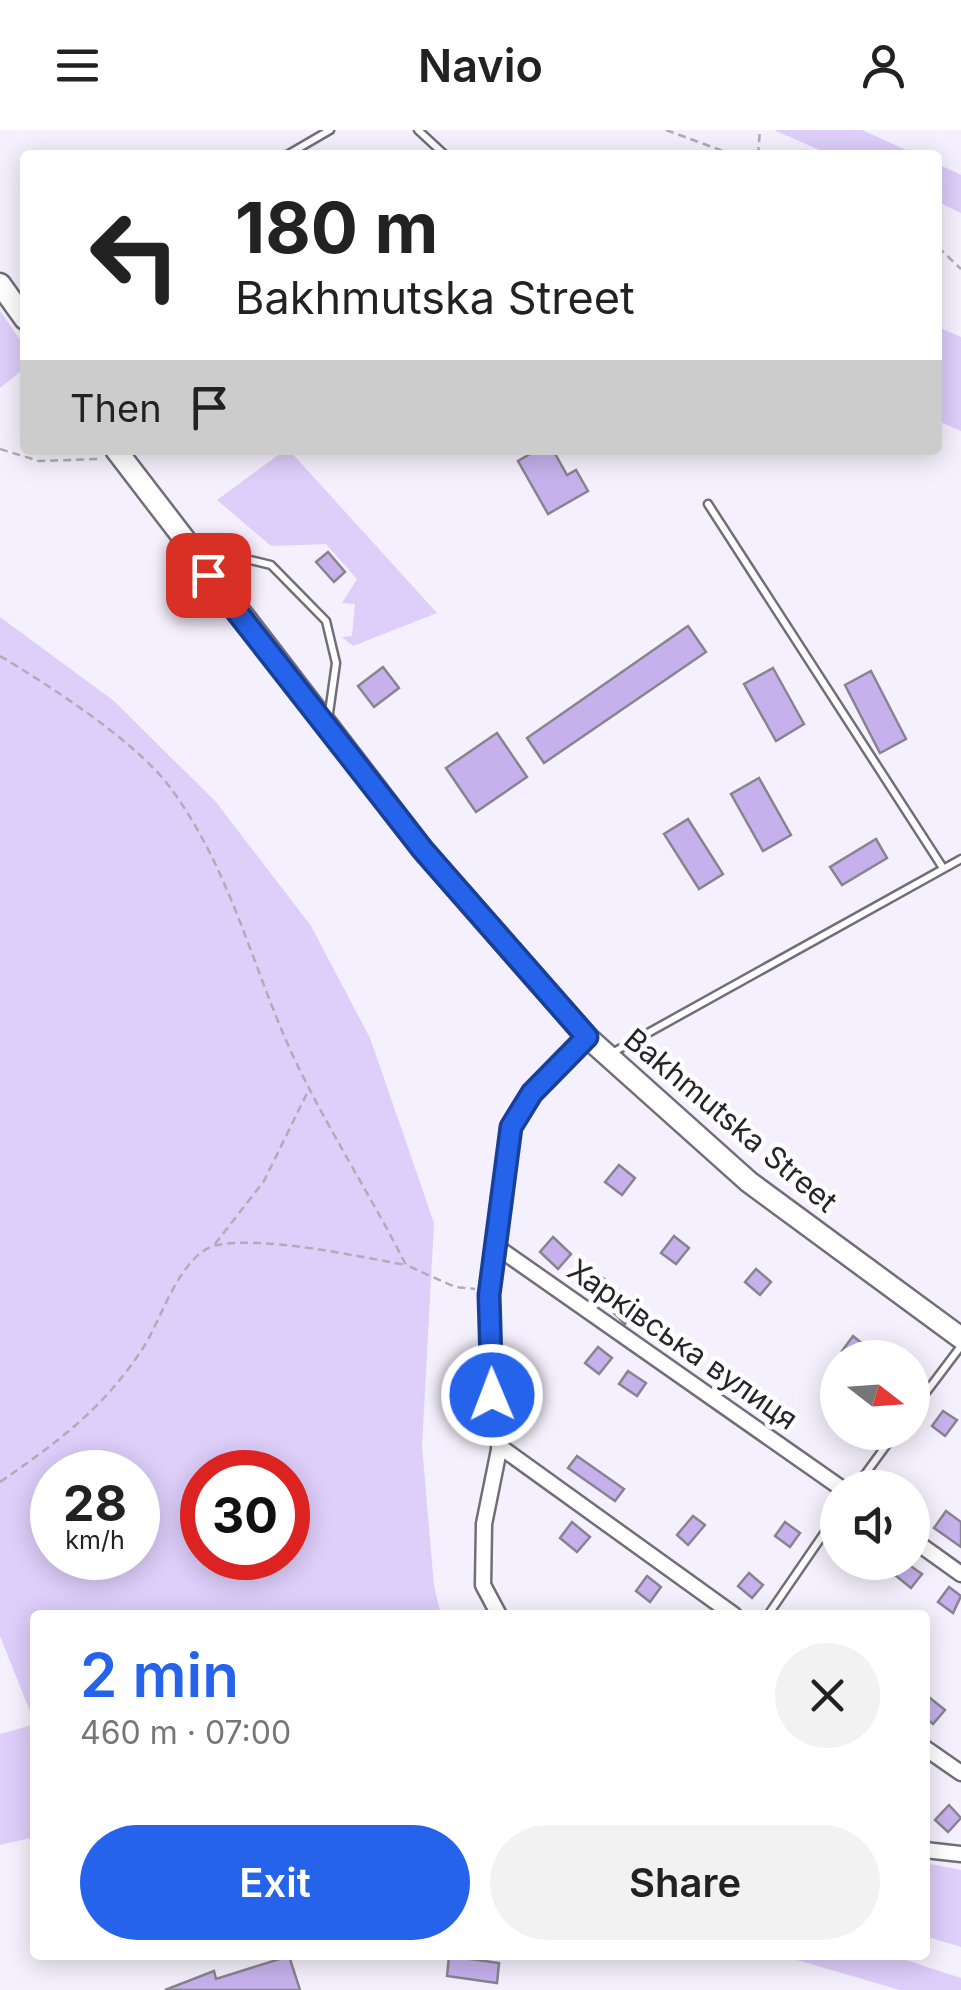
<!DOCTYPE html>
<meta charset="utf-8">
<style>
body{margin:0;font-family:Inter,sans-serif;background:#f2f2f2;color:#222;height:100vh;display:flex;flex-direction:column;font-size:38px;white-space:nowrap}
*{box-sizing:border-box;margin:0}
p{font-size:32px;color:#767676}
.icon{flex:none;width:55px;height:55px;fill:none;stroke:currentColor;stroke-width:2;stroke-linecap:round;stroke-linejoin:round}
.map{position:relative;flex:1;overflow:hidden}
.sheet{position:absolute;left:30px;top:1480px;width:900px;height:350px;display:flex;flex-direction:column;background:#fff;border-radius:10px;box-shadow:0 5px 25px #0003}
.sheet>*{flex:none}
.guide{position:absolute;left:20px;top:20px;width:922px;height:305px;border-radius:10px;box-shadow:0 5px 25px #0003;background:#fff;color:#222;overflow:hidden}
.needle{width:65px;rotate:107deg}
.controls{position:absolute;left:820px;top:1210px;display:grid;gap:20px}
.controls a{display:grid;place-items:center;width:110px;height:110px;border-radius:50%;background:#fff;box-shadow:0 5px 25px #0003;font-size:50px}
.speed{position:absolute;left:30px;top:1320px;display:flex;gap:20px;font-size:50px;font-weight:700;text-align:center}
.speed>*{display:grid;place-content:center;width:130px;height:130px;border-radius:50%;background:#fff;box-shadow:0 5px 25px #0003;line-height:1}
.speed small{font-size:25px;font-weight:400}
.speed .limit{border:15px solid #d22;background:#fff;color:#111}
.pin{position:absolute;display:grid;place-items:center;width:85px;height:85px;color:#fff;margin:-42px;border-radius:20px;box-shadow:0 5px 15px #0006}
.me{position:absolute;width:110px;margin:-55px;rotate:359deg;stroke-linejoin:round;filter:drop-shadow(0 0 8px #0008)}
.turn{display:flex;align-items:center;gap:35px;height:210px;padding:0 50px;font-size:45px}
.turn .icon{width:130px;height:130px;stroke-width:2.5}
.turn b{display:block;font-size:70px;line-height:85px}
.then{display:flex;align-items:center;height:95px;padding:0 50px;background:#0003;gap:20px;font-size:38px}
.round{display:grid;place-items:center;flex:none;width:105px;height:105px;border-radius:52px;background:#f2f2f2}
.headline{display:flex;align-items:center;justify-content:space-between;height:170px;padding:0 50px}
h1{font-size:60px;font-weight:600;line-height:75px;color:#2563eb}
.primary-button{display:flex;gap:20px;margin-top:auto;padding:20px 50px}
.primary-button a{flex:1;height:115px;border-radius:60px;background:#2563eb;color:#fff;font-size:40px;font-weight:600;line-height:115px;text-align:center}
.primary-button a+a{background:#f2f2f2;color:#222}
header{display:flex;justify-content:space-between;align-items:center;height:130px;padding:0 50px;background:#fff;font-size:45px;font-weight:600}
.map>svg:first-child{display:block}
.green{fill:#ddcefa;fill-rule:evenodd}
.building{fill:#c6b1ec;stroke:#88848f;stroke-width:2.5}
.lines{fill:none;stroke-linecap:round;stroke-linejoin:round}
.service-casing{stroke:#716e79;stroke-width:11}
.minor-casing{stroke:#716e79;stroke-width:19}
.secondary-casing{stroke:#716e79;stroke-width:25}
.path{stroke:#b0acb7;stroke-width:2.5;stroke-dasharray:8 5;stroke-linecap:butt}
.service{stroke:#fff;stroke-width:6}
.minor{stroke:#fff;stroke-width:14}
.secondary{stroke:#fff;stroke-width:20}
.route-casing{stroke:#184099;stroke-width:25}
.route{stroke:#2563eb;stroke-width:18}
.labels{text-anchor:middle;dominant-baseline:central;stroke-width:9;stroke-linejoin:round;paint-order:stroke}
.street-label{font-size:30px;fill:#27252a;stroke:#fff}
</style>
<header><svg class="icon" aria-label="menu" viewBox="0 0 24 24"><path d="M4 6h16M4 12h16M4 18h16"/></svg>Navio<svg class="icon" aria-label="person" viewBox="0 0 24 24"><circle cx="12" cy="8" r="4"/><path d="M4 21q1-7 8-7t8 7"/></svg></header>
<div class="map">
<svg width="961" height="1860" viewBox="0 0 961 1860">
<rect width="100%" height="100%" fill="#f5f0fd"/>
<g class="green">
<path d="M 774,0 L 862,0 L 917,25 L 831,25 Z"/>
<path d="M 938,34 L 961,45 L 961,83 L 938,72 Z"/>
<path d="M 0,181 L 25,217 L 25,238 L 0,258 Z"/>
<path d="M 938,197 L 961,207 L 961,301 L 938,291 Z"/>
<path d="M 285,320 L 289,320 L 437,483 L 353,516 L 342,507 L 352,506 L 355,474 L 342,473 L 357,449 L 326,414 L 271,416 L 217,370 Z"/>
<path d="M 0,487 L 114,571 L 216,672 L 311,796 L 370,908 L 434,1093 L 422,1316 L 434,1456 L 441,1485 L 35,1485 L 35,1707 L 0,1715 L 0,1604 L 35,1594 L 0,1506 ZM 138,1342 L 138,1428 L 52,1428 L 52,1342 ZM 288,1342 L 288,1428 L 202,1428 L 202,1342 Z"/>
<path d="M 925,1733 L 961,1740 L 961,1817 L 925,1806 Z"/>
<path d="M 780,1825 L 891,1825 L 961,1848 L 961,1860 L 900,1860 Z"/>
</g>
<g class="building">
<path d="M 537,320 L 553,320 L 567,345 L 576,340 L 588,361 L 548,384 L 518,331 Z"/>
<path d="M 328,422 L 345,442 L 334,452 L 316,432 Z"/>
<path d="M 688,496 L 706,522 L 544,633 L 527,608 Z"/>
<path d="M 383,537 L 399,558 L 374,577 L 358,556 Z"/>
<path d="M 773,538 L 804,594 L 776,611 L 744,554 Z"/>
<path d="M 871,541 L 906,609 L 880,623 L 845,555 Z"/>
<path d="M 497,603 L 527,647 L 476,682 L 446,638 Z"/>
<path d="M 759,648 L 791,705 L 763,721 L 731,664 Z"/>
<path d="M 688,689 L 723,744 L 699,759 L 664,704 Z"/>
<path d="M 876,709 L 887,728 L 842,755 L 830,737 Z"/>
<path d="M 619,1035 L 635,1048 L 622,1065 L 605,1052 Z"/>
<path d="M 674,1106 L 689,1118 L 676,1134 L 661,1123 Z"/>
<path d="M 553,1107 L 571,1124 L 558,1139 L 540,1122 Z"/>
<path d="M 756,1139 L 771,1152 L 760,1165 L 745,1152 Z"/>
<path d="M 593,1140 L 638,1176 L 625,1194 L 583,1152 Z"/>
<path d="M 853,1206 L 880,1228 L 851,1228 L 842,1221 Z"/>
<path d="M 598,1217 L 612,1228 L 599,1244 L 585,1233 Z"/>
<path d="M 628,1241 L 646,1253 L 637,1266 L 619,1254 Z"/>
<path d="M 943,1281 L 957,1290 L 945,1306 L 932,1296 Z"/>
<path d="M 577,1326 L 624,1359 L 615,1371 L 568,1338 Z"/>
<path d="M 946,1381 L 961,1392 L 961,1417 L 934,1398 Z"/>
<path d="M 693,1386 L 705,1395 L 688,1415 L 677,1405 Z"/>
<path d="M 572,1392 L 590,1407 L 577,1422 L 560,1408 Z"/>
<path d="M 785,1392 L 800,1403 L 790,1417 L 775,1406 Z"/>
<path d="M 905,1432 L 922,1444 L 911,1458 L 895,1445 Z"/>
<path d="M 749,1443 L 763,1455 L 752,1468 L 738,1456 Z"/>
<path d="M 647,1446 L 661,1457 L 650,1472 L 636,1461 Z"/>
<path d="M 949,1457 L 961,1466 L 953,1483 L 938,1472 Z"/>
<path d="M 925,1564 L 945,1580 L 933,1594 L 925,1587 Z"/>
<path d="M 949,1675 L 961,1688 L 948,1702 L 935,1690 Z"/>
<path d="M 289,1826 L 300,1860 L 165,1860 L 214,1841 L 216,1849 Z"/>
<path d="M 449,1826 L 499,1833 L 497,1853 L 447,1846 Z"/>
</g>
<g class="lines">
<defs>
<g id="service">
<path d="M 418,0 L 445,25"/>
<path d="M 287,25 L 330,0"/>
<path d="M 708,374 L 943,738"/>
<path d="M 200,418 L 271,435 L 326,491 L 336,533 L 328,590"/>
<path d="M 612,923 L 961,729"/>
<path d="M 912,1281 L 961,1216"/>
<path d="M 855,1358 L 896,1302"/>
<path d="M 768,1485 L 838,1383"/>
</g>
<g id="minor">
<path d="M 494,1115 L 841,1358"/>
<path d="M 499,1316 L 734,1485"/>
<path d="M 912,1409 L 961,1444"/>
<path d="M 499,1485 L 483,1455 L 484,1394 L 502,1305 L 492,1265 L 489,1165 L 499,1068 L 511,997 L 532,963 L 587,907"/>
<path d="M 925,1618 L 961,1643"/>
<path d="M 925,1720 L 961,1724"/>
</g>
<g id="secondary">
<path d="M 0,154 L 25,189"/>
<path d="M 116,320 L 423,720 L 587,907 L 749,1052 L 961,1208"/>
</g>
</defs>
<use href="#service" class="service-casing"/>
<use href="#minor" class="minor-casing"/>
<use href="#secondary" class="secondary-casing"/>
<g class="path">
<path d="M 666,0 L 734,25"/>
<path d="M 758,25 L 760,0"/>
<path d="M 938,117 L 961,139"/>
<path d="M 0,319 L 39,331 L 99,329"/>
<path d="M 0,526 C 50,556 134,610 169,656 C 230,737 252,837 293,926 C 327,998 370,1064 406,1135 L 455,1157 L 475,1159"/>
<path d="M 215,1114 L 264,1051 L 309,959"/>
<path d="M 0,1352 C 58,1312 104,1278 143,1218 C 161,1191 180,1123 217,1115 C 265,1106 356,1126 406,1135"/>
</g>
<use href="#service" class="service"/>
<use href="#minor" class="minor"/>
<use href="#secondary" class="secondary"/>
</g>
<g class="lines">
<defs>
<path id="route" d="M 208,445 L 423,720 L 587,907 L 532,963 L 511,997 L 489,1165 L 492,1265"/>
</defs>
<use href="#route" class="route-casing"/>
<use href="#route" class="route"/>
</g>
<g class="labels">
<g class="street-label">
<text transform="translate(731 990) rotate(40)">Bakhmutska Street</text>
<text transform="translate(683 1214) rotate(35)">Харківська вулиця</text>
</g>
</g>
</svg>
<div class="controls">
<a><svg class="needle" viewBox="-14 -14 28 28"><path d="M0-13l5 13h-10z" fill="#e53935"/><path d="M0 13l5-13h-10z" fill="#767676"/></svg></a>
<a><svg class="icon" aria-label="sound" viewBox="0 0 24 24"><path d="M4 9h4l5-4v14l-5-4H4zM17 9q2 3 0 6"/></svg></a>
</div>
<div class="speed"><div>28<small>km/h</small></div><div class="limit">30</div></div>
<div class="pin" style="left:208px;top:445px;background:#d93025"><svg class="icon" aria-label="arrive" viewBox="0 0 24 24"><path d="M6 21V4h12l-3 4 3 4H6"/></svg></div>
<svg class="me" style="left:492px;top:1265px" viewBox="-20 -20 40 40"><circle r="17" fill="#2563eb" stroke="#fff" stroke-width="3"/><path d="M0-11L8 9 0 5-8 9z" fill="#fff"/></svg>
<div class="guide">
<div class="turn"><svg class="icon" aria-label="left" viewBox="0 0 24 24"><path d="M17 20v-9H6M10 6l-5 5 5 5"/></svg><div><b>180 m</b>Bakhmutska Street</div></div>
<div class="then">Then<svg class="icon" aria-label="arrive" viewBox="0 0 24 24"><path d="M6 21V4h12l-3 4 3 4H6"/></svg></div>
</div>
<section class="sheet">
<div class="headline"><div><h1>2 min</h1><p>460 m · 07:00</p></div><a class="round"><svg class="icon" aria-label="close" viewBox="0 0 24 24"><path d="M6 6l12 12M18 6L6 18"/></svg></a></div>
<div class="primary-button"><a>Exit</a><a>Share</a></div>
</section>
</div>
